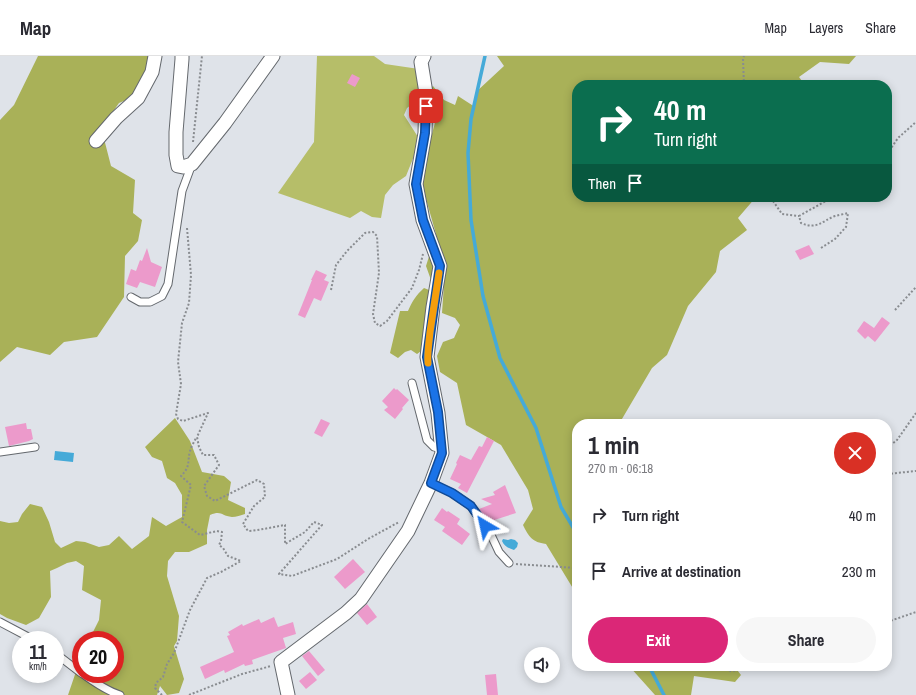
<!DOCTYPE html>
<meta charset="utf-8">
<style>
body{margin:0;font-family:"Archivo Narrow",sans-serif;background:#f7f7f7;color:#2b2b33;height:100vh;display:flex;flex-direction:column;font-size:15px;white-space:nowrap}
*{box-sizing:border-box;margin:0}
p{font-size:13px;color:#7c7c81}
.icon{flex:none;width:22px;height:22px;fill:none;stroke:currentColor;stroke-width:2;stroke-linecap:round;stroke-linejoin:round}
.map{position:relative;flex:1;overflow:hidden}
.side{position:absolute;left:572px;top:363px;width:320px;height:252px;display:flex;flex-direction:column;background:#fff;border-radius:16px;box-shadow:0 2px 10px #0003}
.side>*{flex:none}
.hud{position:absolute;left:572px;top:24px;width:320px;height:122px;border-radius:16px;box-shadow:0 2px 10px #0003;background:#0b6e4f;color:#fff;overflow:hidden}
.buttons{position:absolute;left:524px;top:591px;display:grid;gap:8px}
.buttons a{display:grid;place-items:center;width:36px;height:36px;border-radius:50%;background:#fff;box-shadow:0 2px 10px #0003;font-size:20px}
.speed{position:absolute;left:12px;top:575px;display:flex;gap:8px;font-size:20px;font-weight:700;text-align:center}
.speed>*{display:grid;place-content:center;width:52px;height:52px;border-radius:50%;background:#fff;box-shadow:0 2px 10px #0003;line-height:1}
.speed small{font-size:10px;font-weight:400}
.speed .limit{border:6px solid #d22;background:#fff;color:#111}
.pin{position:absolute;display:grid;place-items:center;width:34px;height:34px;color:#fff;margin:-17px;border-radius:8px;box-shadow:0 2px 6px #0006}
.me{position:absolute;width:44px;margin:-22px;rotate:324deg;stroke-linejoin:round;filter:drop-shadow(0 0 3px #0008)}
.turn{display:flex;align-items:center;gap:14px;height:84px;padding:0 16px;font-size:18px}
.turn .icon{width:52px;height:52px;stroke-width:2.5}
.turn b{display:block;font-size:28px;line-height:34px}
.then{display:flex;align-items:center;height:38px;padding:0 16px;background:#0003;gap:8px;font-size:15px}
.round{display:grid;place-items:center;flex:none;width:42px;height:42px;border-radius:21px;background:#f7f7f7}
.overview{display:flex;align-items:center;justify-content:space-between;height:68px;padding:0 16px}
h1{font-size:24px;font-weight:700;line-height:30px}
.cta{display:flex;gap:8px;margin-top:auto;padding:8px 16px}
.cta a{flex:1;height:46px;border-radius:24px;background:#db2777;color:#fff;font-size:16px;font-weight:700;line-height:46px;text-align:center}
.cta a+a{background:#f7f7f7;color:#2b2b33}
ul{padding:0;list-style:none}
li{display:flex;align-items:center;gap:12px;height:56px;padding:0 16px}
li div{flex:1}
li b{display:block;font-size:15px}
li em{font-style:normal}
header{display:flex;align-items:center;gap:24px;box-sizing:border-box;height:56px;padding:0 20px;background:#fff;border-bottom:1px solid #e1e1e2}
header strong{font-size:19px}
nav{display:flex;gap:22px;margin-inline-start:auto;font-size:14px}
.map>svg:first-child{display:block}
.green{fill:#b6be69}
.forest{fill:#a9b158}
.water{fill:#45aad8}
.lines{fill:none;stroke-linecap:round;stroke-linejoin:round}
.stream{stroke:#45aad8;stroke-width:3.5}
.building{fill:#ec9acb}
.service-casing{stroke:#64686d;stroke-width:9}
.minor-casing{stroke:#64686d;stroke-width:15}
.path{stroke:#898c90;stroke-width:2;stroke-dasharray:2 2;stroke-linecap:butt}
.service{stroke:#fff;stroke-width:7}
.minor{stroke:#fff;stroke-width:13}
.route-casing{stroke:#114b97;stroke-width:10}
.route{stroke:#1a73e8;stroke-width:7}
.slow{stroke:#f59e0b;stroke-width:7}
</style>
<header>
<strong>Map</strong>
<nav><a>Map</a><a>Layers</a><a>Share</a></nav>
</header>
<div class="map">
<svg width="916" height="639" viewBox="0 0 916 639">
<rect width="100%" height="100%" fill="#dfe3e9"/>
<path class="green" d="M 317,0 L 374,0 L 385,8 L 419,13 L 419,43 L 407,52 L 404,59 L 418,81 L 416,95 L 406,120 L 393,129 L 385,139 L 381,162 L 372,161 L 361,155 L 350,162 L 278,137 L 314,86 Z"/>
<g class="forest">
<path d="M 38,0 L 154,0 L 136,40 L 119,47 L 107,64 L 102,75 L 111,110 L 135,124 L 133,157 L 142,164 L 138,185 L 125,200 L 124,241 L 97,281 L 64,286 L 50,299 L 17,291 L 0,306 L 0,64 L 14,49 Z"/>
<path d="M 497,0 L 856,0 L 849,8 L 820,6 L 799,21 L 805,29 L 577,29 L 577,141 L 756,141 L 738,162 L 747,174 L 720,195 L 716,216 L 688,250 L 667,299 L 652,312 L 619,368 L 577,368 L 577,539 L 546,488 C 532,486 529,481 523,469 L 533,453 L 528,434 L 501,389 L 466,369 L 457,327 L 440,316 L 437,300 L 443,286 L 454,282 L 460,269 L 455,262 L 442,257 L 444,228 L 431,224 L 426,210 L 436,178 L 420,122 L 436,63 L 429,34 L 433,30 L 444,44 L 455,49 L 458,40 L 475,51 L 476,36 L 504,10 Z"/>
<path d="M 424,232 L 429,234 L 437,246 L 424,293 L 417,298 L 411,294 L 405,296 L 398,302 L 390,297 L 400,255 L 408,255 C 412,246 416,239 424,232 Z"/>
<path d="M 175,362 L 190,385 L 202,416 L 224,420 L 231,426 L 228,444 L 245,452 L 245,458 C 241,459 236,461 232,461 C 221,460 222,454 210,459 L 207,474 L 207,488 L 189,496 L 175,496 L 168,505 L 167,520 L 179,560 L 177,585 L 174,590 L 184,623 L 179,637 L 167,639 L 160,630 L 157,639 L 68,639 L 81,601 L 81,618 L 115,618 L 115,584 L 89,584 L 99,564 L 101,544 L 82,534 L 84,510 L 76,505 L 67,507 L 57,512 L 50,515 L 51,541 L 39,562 L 26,569 L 7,562 L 0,558 L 0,465 L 9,467 L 18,466 L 22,458 L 30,448 L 42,451 L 49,466 L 55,486 L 61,492 L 76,485 L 85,486 L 99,491 L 109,489 L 119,480 L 132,493 L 149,480 L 152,461 L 166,470 L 182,461 L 182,439 L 175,427 L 167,422 L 162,405 L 152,401 L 145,391 Z"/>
<path d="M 629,610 L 734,610 L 741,619 L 735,626 L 694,620 L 691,639 L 655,639 Z"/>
</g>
<g class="water">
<path d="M 55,395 L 74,397 L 73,406 L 54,404 Z"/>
<path d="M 503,483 L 508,484 L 511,483 L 515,484 L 518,487 L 517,491 L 514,494 C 508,492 504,490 502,485 Z"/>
</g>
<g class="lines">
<g class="stream">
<path d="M 485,0 L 471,63 L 468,97 L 471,164 L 483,240 L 500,302 L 536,372 L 561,451 L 577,478"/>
<path d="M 649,610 L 664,639"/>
</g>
</g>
<g class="building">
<path d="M 352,18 L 360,22 L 355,31 L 347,27 Z"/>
<path d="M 809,189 L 814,198 L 800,204 L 795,195 Z"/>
<path d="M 147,192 L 151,206 L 162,211 L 155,231 L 140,226 L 137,232 L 126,228 L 131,213 L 136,215 L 140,204 L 142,205 Z"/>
<path d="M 316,214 L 327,219 L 324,224 L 329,226 L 321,245 L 314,242 L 305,262 L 298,259 L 312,224 L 311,224 Z"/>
<path d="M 882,261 L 890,267 L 875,286 L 868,280 L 865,283 L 857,275 L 864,265 L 874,272 Z"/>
<path d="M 394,332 L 396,334 L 397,333 L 409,344 L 402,352 L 403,353 L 395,363 L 384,354 L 388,351 L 382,345 Z"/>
<path d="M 321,363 L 330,367 L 322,381 L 314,377 Z"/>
<path d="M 26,367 L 27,373 L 31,373 L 33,383 L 29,385 L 9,390 L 5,371 Z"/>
<path d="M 487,381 L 494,385 L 467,437 L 458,432 L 461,428 L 450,423 L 457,408 L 456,407 L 460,399 L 471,404 L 479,390 L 482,391 Z"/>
<path d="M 505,429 L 516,457 L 488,466 L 479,453 L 492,448 L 481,443 L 495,439 L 493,436 Z"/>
<path d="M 442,452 L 447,456 L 448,455 L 460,463 L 457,468 L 470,478 L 462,489 L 442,475 L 445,471 L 434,464 Z"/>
<path d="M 353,503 L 365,516 L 345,533 L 334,521 Z"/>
<path d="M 367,548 L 377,561 L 367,569 L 357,557 Z"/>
<path d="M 274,561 L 278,571 L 293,566 L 296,578 L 283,582 L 286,592 L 252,604 L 253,608 L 245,610 L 244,608 L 225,617 L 224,614 L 205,623 L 200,611 L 234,596 L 227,580 L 230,579 L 228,576 L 242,568 L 243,570 L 259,563 L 261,567 Z"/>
<path d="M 309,595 L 325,614 L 318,620 L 302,600 Z"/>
<path d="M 310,616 L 317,624 L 306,633 L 299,625 Z"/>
<path d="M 496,618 L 498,639 L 487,639 L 485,619 Z"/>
</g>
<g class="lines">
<defs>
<g id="service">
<path d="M 131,241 L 140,246 L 150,246 L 162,240 L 168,228 L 182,135 L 192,108"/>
<path d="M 412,327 L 427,384 L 434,391 L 442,393"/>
<path d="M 0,396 L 35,391"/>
<path d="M 431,427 L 452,437 L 471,450 L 491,479 L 499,496 L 509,507"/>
<path d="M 0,566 L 34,584"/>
<path d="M 55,597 L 81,617"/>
<path d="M 83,618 C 94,626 107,635 120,639"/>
</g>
<g id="minor">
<path d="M 182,0 L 182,3 L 176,76 L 176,99 L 178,110 L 183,111 L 192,108 L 225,67 L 273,0"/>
<path d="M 96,85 L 116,62 L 138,42 L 152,16 L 155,0"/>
<path d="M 288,639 L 281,606 L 346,557 L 361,543 L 408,475 L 431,427 L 442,397 L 438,357 L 427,301 L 433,251 L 440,210 L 423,164 L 416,128 L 425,77 L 426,37 L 421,6 L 424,0"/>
</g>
</defs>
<use href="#service" class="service-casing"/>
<use href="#minor" class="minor-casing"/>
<g class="path">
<path d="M 744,29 L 743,3 L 744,0"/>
<path d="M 193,86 L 202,0"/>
<path d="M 887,98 L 898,82 L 916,66"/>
<path d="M 773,141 L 773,145 L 782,158 L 799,160"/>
<path d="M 187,172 L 191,219 L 189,247 L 182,267 L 178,306 L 181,328 L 176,358 L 178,363 L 183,365 L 208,357 L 197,381 L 199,391 L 203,399 L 214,399 L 219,409 L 204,430 L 207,440 L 215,445 L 257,424 L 264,428 L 265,441 L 254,450 L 243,468 L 248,475 C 261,474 273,471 285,469 L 285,488 L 305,476 L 314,466 L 322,469 L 279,518 L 292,520 L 337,503 L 368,483 L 399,466"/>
<path d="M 821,192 L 835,183 L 846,171 L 848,157 C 844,158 839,159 835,160 C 822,165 817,174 801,167 L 799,160 L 833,141"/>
<path d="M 331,234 L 336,209 L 347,195 L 365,177 L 373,176 L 377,180 L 379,217 L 373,258 L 375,267 L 380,270 L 387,265 L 412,232 L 419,214 L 423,198"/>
<path d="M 895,254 L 916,231"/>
<path d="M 887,392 L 897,384 L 916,357"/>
<path d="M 887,418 L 916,415"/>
<path d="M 516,508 L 577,512"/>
<path d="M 887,566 L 916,556"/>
<path d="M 718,610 L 731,615 L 767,610"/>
<path d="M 162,639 L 155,632 L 156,627 L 163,621 L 167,608 L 174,597 L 190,554 L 207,522 L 221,516 L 241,505 L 228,500 L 223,492 L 219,489 L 221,485 L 222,476 L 217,475 L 200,479 L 182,466 L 191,429 L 181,420 C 191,410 187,406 190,395 C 191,391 194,386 196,382"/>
<path d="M 189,639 L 242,618 L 271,610"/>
</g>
<use href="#service" class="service"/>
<use href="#minor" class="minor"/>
</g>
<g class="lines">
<defs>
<path id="route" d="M 426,50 L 425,77 L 416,128 L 423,164 L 440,210 L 434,251 L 427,301 L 438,356 L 442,397 L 431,427 L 452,437 L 471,450 L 485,470"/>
</defs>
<use href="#route" class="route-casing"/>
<use href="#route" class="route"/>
<path class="slow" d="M 428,307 C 427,297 429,287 430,276 C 433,256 436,237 439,217"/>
</g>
</svg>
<div class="buttons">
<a><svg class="icon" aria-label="sound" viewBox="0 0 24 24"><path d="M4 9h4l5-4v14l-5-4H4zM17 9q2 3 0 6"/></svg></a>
</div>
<div class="speed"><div>11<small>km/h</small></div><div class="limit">20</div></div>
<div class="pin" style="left:426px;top:50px;background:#d93025"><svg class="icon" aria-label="arrive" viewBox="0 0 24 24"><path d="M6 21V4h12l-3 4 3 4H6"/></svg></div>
<svg class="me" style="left:485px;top:470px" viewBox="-20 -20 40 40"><path d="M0-17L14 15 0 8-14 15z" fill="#1a73e8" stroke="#fff" stroke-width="4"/></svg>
<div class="hud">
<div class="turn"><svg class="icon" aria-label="right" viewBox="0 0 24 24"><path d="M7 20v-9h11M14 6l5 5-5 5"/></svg><div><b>40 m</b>Turn right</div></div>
<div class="then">Then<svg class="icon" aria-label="arrive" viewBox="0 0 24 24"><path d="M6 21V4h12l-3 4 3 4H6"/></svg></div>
</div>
<section class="side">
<div class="overview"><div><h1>1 min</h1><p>270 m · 06:18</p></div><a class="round" style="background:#d93025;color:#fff"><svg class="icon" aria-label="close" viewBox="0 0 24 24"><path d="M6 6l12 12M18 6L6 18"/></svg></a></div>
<ul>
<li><svg class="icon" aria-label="right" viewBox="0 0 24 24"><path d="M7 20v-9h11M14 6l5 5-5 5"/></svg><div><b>Turn right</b></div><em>40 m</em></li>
<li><svg class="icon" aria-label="arrive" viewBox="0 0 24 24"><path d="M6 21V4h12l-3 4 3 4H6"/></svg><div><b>Arrive at destination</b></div><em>230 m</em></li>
</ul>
<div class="cta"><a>Exit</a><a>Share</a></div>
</section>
</div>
